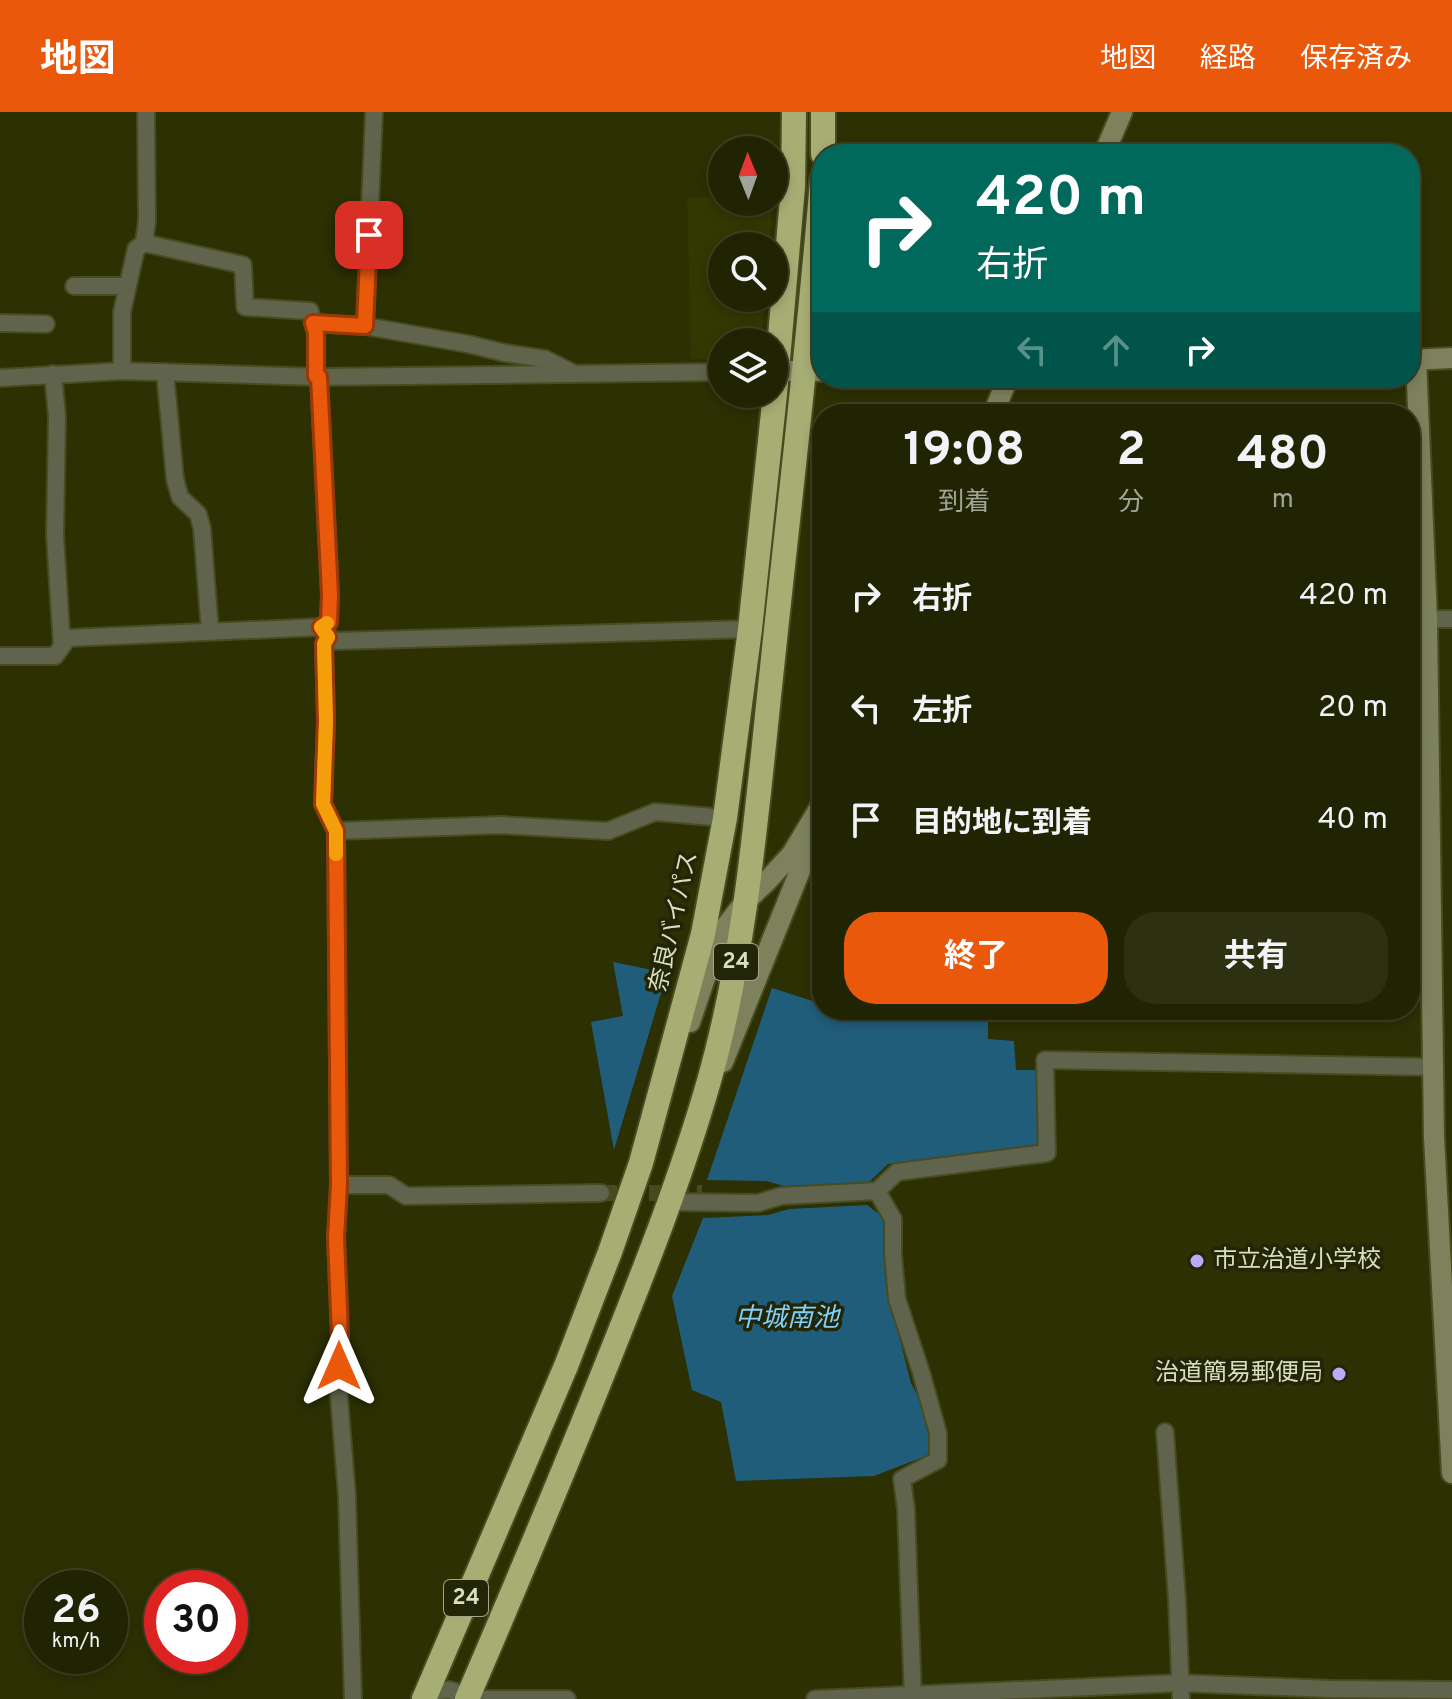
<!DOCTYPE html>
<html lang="ja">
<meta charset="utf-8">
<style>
body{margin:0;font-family:Overpass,"Noto Sans JP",sans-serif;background:#2d3011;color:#f1f3f6;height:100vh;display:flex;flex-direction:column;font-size:30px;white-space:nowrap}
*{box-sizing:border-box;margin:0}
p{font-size:26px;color:#a2a499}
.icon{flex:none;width:44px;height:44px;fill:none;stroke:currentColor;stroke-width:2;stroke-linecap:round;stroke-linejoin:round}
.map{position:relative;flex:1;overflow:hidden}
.sheet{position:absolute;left:812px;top:292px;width:608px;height:616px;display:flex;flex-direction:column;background:#212402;border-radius:32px;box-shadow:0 4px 12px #0003,0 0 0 2px #3e4124}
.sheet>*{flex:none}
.guide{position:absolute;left:812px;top:32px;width:608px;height:244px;border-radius:32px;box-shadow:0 4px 12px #0003,0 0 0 2px #3e4124;background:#00695c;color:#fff;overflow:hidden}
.needle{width:52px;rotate:359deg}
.buttons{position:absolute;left:708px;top:24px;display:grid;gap:16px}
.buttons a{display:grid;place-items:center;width:80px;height:80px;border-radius:50%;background:#212402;box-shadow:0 4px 12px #0003,0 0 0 2px #3e4124;font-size:40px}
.speed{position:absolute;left:24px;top:1458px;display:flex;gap:16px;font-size:40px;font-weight:700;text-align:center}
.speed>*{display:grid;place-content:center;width:104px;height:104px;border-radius:50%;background:#212402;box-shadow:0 4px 12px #0003,0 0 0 2px #3e4124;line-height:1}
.speed small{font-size:20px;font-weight:400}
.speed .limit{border:12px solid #d22;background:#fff;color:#111}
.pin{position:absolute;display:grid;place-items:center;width:68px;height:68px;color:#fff;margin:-34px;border-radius:16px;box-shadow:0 4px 12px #0006}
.me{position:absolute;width:88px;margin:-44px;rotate:0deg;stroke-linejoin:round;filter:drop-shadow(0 0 6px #0008)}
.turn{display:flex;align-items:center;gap:28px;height:168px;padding:0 32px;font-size:36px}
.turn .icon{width:104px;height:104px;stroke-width:2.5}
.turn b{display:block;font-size:56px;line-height:68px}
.lanes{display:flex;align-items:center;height:76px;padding:0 32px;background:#0003;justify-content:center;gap:40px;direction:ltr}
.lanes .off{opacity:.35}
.eta{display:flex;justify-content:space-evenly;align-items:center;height:136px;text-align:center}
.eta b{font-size:48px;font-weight:700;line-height:56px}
.cta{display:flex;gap:16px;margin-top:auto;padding:16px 32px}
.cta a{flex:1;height:92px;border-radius:32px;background:#ea580c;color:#fff;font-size:32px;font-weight:700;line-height:92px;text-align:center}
.cta a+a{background:#2d3011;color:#f1f3f6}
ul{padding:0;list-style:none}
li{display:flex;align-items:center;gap:24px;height:112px;padding:0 32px}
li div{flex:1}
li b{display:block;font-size:30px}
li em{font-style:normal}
header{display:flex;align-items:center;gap:48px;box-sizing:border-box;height:112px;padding:0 40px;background:#ea580c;color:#fff}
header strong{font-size:38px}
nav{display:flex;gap:44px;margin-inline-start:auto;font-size:28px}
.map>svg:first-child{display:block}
.built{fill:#333702}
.water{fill:#205d7b}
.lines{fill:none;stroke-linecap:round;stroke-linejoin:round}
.street-tunnel{stroke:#464a1f;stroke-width:16;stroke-dasharray:16 8;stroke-linecap:butt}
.street-casing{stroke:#484c21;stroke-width:20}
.secondary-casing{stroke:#484c21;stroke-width:24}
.highway-casing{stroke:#484c21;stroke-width:28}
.street{stroke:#60644c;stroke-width:16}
.secondary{stroke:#7d825d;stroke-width:20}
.highway{stroke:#a7ae74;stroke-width:24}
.route-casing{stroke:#983908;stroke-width:20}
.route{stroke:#ea580c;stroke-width:14}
.slow{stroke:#f59e0b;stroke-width:14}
.poi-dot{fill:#bbaaf6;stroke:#232507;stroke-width:3}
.labels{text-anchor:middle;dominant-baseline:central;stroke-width:7;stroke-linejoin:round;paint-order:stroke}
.shield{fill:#232507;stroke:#a2a688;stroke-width:2}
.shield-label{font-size:22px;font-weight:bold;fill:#d9dec0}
.street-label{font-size:24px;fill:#d9dec0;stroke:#232507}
.poi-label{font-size:24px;fill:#d9dec0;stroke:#232507;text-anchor:start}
.water-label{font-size:26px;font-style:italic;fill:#7fd0fe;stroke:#232507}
</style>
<header>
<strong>地図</strong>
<nav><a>地図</a><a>経路</a><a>保存済み</a></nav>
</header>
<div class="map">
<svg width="1452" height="1587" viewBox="0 0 1452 1587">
<rect width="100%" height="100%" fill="#2c3003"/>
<path class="built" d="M 722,84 L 722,90 L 773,90 L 769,134 L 722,134 L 722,186 L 765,186 L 761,230 L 722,230 L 722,247 L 691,247 L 687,85 Z"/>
<g class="water">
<path d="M 613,850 L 667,861 L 614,1038 L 591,910 L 623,904 Z"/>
<path d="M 772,876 L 819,891 L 822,890 L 822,898 L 988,898 L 988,927 L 1014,929 L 1016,958 L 1040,958 L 1041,1033 L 1038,1037 L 888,1052 L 868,1071 L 784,1074 L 766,1069 L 707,1068 Z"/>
<path d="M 867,1093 L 883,1105 L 892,1197 L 911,1271 L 926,1300 L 931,1342 L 874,1364 L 736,1369 L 721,1290 L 692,1278 L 672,1184 L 703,1106 L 768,1103 L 789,1097 Z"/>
</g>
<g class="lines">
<path class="street-tunnel" d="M 601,1081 L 702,1081"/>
<defs>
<g id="street">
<path d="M 144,131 L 243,153 L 245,195 L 310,199 L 316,221 L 316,264"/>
<path d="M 74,174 L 127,174"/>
<path d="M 0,211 L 46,212"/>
<path d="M 313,211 L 365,214 L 468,232 L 505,241 L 545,247 L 573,261"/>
<path d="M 365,214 L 374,0"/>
<path d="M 122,259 L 122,200 L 136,137 L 144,131 L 147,109 L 146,0"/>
<path d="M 165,260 L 175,367 L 180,385 L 198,402 L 202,416 L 210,519"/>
<path d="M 53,262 L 57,304 L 55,424 L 62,534"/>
<path d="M 319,265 L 330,482 L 329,510 L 321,515"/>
<path d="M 0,266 L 122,259 L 319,265 L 722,260"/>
<path d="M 1427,507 L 1452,507"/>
<path d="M 328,525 L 324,532 L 326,609 L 323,692 L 336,719 L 339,1073 L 336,1125 L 340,1224 L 339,1285 L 347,1384 L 353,1587"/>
<path d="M 0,544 L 55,544 L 68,526 L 321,515 L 328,525 L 337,529 L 750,517"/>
<path d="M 336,719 L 501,713 L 608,719 L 655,700 L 725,706"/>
<path d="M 339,1073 L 389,1073 L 406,1084 L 601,1081"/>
<path d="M 877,1079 L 893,1107 L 893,1142 L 897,1187 L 921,1260 L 938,1321 L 938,1348 L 902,1367 L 906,1397 L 913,1587"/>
<path d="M 670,1090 L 758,1091 L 781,1084 L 877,1079 L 897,1060 L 1047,1041 L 1045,948 L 1433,955"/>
<path d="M 1165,1320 L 1177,1487 L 1181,1587"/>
<path d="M 420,1585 L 427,1580 L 449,1578 L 481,1587 L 567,1587"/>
<path d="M 815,1587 L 1180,1571 L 1331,1577 L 1452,1578"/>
</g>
<g id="secondary">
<path d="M 1104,42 L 1122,0"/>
<path d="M 1416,247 L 1427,507 L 1434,1025 L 1452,1361"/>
<path d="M 1410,248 L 1452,246"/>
<path d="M 789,259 L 822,259"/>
<path d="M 993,302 L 1008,266"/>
<path d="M 690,910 L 720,822 L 745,790 L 767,769 L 792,742 L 822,692"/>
<path d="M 723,950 L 814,724"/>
</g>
<g id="highway">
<path d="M 823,42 L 823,0"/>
<path d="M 424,1587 L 566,1254 L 610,1140 L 641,1051 L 703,822 L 725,706 L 750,517 L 775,282 L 793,75 L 794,0"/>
<path d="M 467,1587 C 516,1473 564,1359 610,1244 C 646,1154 682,1063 709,969 C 747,835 757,694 772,556 C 789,393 809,231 822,68"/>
</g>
</defs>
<use href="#street" class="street-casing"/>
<use href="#secondary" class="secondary-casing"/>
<use href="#highway" class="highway-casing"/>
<use href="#street" class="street"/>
<use href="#secondary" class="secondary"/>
<use href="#highway" class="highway"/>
</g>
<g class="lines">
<defs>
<path id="route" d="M 339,1254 L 340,1224 L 336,1125 L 339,1073 L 336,719 L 323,692 L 326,609 L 324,532 L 328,525 L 321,515 L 329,510 L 330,482 L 319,265 L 316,264 L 316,221 L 313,211 L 365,214 L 369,123"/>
</defs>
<use href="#route" class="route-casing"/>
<use href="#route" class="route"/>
<path class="slow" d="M 327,511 L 321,515 L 328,525 L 324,532 L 326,609 L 323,692 L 336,719 L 336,742"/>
</g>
<g class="poi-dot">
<circle cx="1197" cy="1149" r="8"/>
<circle cx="1339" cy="1262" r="8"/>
</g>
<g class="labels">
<g class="shield">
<rect x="714" y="832" width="44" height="36" rx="6"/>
<rect x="444" y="1468" width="44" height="36" rx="6"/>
</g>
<g class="shield-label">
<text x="736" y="850">24</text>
<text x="466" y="1486">24</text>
</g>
<g class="street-label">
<text transform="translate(675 810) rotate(-77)">奈良バイパス</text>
</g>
<g class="poi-label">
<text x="1213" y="1149">市立治道小学校</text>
<text x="1323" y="1262" text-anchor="end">治道簡易郵便局</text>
</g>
<g class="water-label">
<text x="787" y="1207">中城南池</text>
</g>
</g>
</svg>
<div class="buttons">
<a><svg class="needle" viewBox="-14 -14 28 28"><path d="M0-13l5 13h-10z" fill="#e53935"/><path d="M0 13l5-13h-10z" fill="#a2a499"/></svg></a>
<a><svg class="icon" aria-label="search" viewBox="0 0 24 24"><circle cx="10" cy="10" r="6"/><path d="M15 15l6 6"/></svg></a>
<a><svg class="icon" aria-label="layers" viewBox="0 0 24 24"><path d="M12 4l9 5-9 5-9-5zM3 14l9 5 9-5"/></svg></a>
</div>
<div class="speed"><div>26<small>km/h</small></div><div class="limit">30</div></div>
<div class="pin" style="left:369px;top:123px;background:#d93025"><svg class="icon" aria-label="arrive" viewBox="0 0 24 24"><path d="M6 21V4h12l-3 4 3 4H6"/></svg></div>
<svg class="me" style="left:339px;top:1254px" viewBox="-20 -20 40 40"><path d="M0-17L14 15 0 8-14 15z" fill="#ea580c" stroke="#fff" stroke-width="4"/></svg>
<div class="guide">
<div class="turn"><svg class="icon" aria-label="right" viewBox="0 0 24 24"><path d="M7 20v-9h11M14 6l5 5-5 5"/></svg><div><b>420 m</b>右折</div></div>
<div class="lanes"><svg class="icon off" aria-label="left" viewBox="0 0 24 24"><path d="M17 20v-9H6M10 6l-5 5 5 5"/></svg><svg class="icon off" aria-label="ahead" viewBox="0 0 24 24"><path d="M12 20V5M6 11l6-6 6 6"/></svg><svg class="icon" aria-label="right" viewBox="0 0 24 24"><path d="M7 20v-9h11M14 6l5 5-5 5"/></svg></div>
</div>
<section class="sheet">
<div class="eta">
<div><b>19:08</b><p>到着</p></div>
<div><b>2</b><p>分</p></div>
<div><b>480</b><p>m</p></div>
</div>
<ul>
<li><svg class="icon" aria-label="right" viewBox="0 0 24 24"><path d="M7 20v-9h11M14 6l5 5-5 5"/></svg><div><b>右折</b></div><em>420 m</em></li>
<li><svg class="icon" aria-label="left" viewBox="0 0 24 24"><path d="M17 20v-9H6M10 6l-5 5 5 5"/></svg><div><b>左折</b></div><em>20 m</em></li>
<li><svg class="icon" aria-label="arrive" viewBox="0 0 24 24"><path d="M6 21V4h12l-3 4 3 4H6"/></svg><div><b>目的地に到着</b></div><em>40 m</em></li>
</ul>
<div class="cta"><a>終了</a><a>共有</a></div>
</section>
</div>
